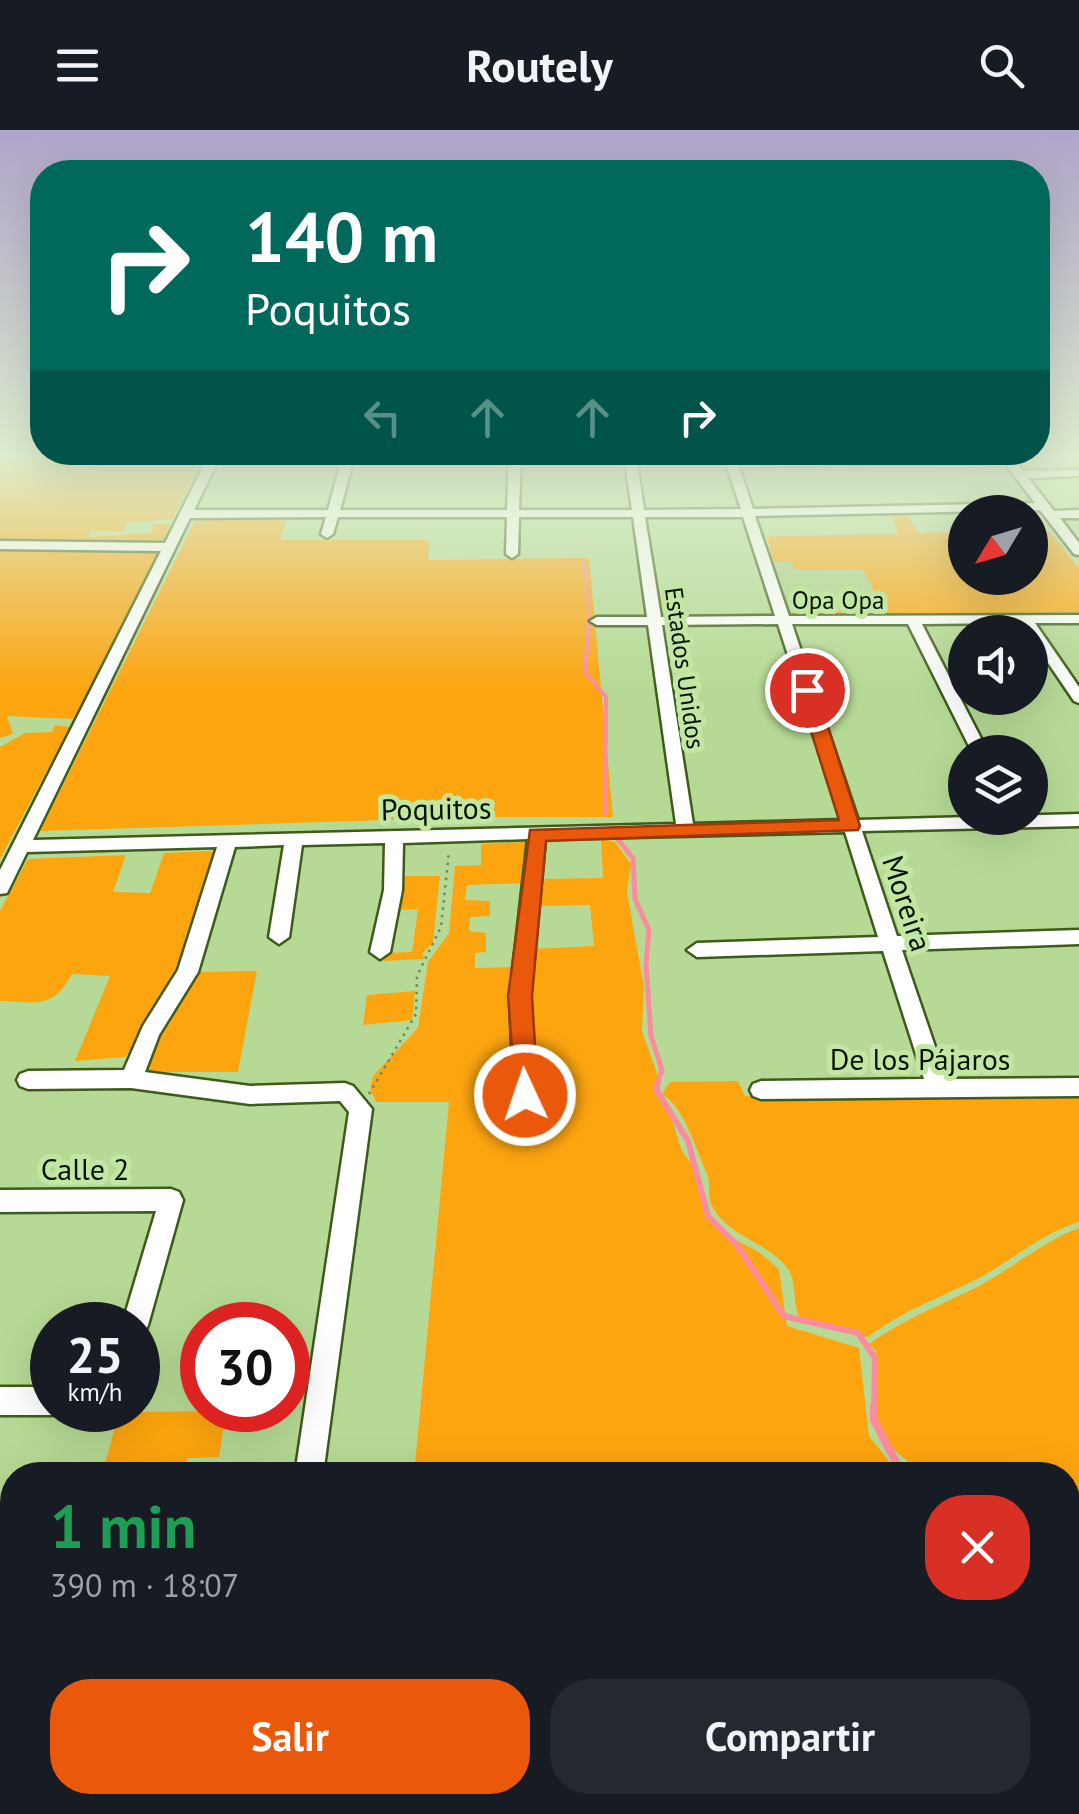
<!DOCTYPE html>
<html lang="es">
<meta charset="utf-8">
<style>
body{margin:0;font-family:"PT Sans",sans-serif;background:#242831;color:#f1f3f6;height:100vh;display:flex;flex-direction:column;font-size:38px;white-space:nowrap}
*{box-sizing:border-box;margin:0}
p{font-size:32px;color:#9ea1a6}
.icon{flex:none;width:55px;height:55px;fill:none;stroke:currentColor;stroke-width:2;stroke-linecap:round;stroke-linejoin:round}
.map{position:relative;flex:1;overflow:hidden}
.details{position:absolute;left:0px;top:1332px;width:1080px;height:352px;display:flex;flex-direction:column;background:#171b24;border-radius:40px 40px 0 0;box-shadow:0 10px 40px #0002}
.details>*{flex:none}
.guide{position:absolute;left:30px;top:30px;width:1020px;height:305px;border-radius:40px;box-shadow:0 10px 40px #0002;background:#00695c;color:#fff;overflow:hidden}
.needle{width:65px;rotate:232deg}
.buttons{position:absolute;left:948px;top:365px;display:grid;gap:20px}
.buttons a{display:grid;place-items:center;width:100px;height:100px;border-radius:50%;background:#171b24;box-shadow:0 10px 40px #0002;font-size:50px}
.speed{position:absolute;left:30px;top:1172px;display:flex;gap:20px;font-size:50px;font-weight:700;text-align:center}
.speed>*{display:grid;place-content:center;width:130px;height:130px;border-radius:50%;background:#171b24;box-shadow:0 10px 40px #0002;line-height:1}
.speed small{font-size:25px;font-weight:400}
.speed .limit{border:15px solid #d22;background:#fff;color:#111}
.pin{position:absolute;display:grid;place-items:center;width:85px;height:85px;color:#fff;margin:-42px;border:5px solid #fff;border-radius:50%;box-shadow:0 2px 10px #0007}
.me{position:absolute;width:110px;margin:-55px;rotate:357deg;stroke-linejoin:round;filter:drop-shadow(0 0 8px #0008)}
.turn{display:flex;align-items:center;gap:35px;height:210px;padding:0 50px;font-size:45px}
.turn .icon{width:130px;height:130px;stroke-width:2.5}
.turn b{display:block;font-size:70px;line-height:85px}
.lanes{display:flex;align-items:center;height:95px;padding:0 50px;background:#0003;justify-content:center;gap:50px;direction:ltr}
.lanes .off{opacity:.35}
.round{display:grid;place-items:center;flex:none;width:105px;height:105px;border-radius:40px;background:#242831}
.summary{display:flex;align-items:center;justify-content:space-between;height:170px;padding:0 50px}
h1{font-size:60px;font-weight:700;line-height:75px;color:#1e9e55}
.primary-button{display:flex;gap:20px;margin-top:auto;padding:20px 50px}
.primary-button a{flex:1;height:115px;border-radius:40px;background:#ea580c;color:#fff;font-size:40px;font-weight:700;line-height:115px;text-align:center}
.primary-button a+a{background:#242831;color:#f1f3f6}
header{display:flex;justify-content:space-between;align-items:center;height:130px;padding:0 50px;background:#171b24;font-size:45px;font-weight:700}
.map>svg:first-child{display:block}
.built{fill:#a9d085}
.green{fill:#fda50f}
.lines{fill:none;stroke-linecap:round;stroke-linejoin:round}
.stream-far4{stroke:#fb8c9d;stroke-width:2.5}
.stream-far3{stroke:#fb8c9d;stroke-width:4}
.stream-far2{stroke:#fb8c9d;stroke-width:5}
.stream-far1{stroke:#fb8c9d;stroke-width:6}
.stream{stroke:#fb8c9d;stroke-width:8}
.minor-casing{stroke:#3d5b19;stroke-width:5}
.path{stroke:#6e8858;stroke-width:2.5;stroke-dasharray:2.5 5;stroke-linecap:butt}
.minor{fill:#fff;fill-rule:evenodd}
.route{fill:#ea580c;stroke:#983908;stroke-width:2.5}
.labels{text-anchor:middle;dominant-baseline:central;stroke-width:10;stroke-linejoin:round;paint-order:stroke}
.far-street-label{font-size:25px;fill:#071300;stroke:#c2e7a2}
.street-label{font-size:30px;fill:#071300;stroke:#c2e7a2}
</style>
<header><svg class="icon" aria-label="menu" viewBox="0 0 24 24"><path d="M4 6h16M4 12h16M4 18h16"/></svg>Routely<svg class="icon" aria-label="search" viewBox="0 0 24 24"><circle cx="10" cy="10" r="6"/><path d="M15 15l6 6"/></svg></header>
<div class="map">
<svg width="1079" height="1684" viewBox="0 0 1079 1684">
<rect width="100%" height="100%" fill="#b6da95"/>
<path class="built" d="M 791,430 L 795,440 L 863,439 L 883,480 L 789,483 L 773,431 Z"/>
<g class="green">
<path d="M 0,325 L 204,325 L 173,389 L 127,393 L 124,401 L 91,401 L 89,407 L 151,403 L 154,394 L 170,394 L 164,410 L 150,411 L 0,409 Z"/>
<path d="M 908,386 L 919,403 L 965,402 L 965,448 L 1030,448 L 1030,401 L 1049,401 L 1079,438 L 1079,482 L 790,488 L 789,483 L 883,479 L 863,439 L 795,440 L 791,431 L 773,431 L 767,406 L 899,404 L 891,387 Z"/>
<path d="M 204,390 L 286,390 L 280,410 L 429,410 L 428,430 L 589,428 L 613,687 L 480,687 L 40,701 L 194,393 Z"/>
<path d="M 0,418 L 159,421 L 74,589 L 7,586 L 13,604 L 0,608 Z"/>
<path d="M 55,595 L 70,597 L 0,729 L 0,617 L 25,603 L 52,602 Z"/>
<path d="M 601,708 L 615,712 L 631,734 L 627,762 L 644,857 L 642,901 L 659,949 L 656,966 L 666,972 L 682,1021 L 701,1047 L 703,1077 L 717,1100 L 759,1122 L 779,1139 L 787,1196 L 859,1218 L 869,1306 L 900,1345 L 414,1345 L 449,972 L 376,972 L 370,959 L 373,946 L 418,898 L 428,832 L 449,803 L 455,736 L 481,735 L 481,714 L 526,712 L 527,753 L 467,755 L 465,770 L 490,771 L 490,786 L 470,787 L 469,801 L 486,803 L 486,822 L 475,823 L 475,838 L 516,837 L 532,819 L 594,816 L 590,775 L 539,776 L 545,749 L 603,748 Z"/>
<path d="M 210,721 L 216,723 L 195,832 L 125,927 L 75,931 L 110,846 L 72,844 C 53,880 35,872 0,871 L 0,781 L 28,729 L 126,725 L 113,762 L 150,763 L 164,723 Z"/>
<path d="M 401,746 L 440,746 L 433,813 L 423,822 L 424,829 L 383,831 L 385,823 L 412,822 L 418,779 L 392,780 Z"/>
<path d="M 257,841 L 238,942 L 114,942 L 129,934 L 197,842 Z"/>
<path d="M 415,861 L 412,890 L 363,895 L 367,865 Z"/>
<path d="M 738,951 L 745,966 L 875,970 L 1079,964 L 1079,1092 C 1038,1105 1008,1134 971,1152 C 934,1170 901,1182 868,1207 L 802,1191 C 791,1176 798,1154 788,1139 C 768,1111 726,1107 711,1074 C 707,1065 711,1053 707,1044 C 696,1020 685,978 662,964 L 670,952 Z"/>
<path d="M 1079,1098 L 1079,1681 L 1068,1655 L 1068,1345 L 916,1345 C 911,1327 893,1324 885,1309 C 867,1277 880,1250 876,1221 L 869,1214 C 901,1191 936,1177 971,1160 C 1009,1142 1039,1113 1079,1098 Z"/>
<path d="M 226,1281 L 219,1327 L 188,1328 L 183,1345 L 102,1345 L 119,1282 Z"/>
<path d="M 113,1673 L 114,1672 L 249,1673 L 247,1684 L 112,1684 Z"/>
<path d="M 424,1673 L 1059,1672 L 1064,1684 L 424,1684 Z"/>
</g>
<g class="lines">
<path class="stream-far4" d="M 585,431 L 589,490"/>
<path class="stream-far3" d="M 589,488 L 585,542 L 606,567 L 605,684"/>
<path class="stream-far2" d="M 613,703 L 633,728 L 635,769 L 649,800 L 646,835 L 651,906 L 662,940 L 657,955"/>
<path class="stream-far1" d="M 658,952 L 656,959 L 688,1011 L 708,1086 L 737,1115 L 784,1186 L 858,1203 L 875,1228 L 874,1279"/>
<g class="stream">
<path d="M 874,1276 L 874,1290 L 903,1345"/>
<path d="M 1068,1663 L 1076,1684"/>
</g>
<defs>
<g id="minor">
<path d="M 209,325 L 221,325 L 194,380 L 328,380 L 343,325 L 355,325 L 340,380 L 507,380 L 509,325 L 521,325 L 519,380 L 632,380 L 624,325 L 636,325 L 644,380 L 741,379 L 723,325 L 735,325 L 736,331 L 1010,325 L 1023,341 L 1079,340 L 1079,346 L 1028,348 L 1054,381 L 1079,380 L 1079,388 L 1060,388 L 1079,413 L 1079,425 L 1074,424 L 1040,380 L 755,386 L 789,486 L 1079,485 L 1079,493 L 1035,493 L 1079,557 L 1079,573 L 1074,571 L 1021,493 L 922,494 L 988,622 L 972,622 L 908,494 L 792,494 L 858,690 L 1079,684 L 1079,696 L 862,701 L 897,806 L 1079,800 L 1079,814 L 902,820 L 946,949 L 1079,948 L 1079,966 L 761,969 L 753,966 L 750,960 L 753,954 L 761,951 L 924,949 L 883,821 L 697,827 L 687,820 L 697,813 L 878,807 L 845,702 L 545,709 L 530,867 L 536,965 L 533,972 L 525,974 L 517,972 L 514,965 L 510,867 L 528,709 L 403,713 L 402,760 L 390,822 L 380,829 L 370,822 L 384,760 L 385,713 L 302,715 L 289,807 L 279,814 L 269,807 L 284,715 L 235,717 L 198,842 L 159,905 L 145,942 L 250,956 L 345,953 L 353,956 L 372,979 L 323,1345 L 295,1345 L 349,982 L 340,971 L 250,974 L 131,958 L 28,959 L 20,956 L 17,950 L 20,944 L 28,941 L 124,940 L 143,896 L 178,840 L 217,717 L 27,722 L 7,763 L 0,764 L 0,740 L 161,421 L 0,419 L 0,411 L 165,413 ZM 1004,332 L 1035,373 L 753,379 L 739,337 ZM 326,387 L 321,404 L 327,408 L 333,404 L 338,387 L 507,387 L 506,424 L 512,428 L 518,424 L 519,387 L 633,387 L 647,487 L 597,487 L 590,491 L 597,495 L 648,495 L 676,694 L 33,710 L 190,388 ZM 645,387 L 743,387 L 775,486 L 661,487 ZM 778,494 L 841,690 L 693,694 L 662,495 Z"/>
<path d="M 171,1059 L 179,1062 L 183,1070 L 148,1195 L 144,1204 L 138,1207 L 138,1195 L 122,1195 L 156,1081 L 0,1082 L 0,1060 Z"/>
<path d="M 0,1257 L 52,1257 L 52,1280 L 62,1280 L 52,1285 L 0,1285 Z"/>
<path d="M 0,1483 L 12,1485 L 12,1516 L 0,1515 Z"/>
<path d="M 251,1672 L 285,1672 L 284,1684 L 250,1684 Z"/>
</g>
</defs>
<use href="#minor" class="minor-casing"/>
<path class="path" d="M 369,964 L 416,884 L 417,846 L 441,797 L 449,721"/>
<use href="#minor" class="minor"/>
</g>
<linearGradient id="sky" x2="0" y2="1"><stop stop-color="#afa4ca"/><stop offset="0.58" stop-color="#deeecf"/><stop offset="1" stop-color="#deeecf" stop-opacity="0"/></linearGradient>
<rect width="1079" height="561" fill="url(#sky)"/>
<path class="route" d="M 807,555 L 816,560 L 860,696 L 858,700 L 546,711 L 532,866 L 538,965 L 525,976 L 516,973 L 508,866 L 530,700 L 839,690 L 798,560 Z"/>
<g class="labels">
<g class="far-street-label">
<text x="838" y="470">Opa Opa</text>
<text transform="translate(685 538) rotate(82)">Estados Unidos</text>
</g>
<g class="street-label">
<text transform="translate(436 678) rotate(-1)">Poquitos</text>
<text transform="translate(908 773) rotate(72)">Moreira</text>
<text x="920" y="928">De los Pájaros</text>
<text x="85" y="1038">Calle 2</text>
</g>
</g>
</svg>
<div class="buttons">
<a><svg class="needle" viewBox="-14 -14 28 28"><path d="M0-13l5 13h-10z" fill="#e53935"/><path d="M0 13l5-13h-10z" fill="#9ea1a6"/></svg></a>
<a><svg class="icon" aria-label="sound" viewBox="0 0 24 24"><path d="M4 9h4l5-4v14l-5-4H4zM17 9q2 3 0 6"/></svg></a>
<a><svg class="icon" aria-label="layers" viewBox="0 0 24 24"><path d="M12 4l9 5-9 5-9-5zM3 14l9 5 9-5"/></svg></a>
</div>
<div class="speed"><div>25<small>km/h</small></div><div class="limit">30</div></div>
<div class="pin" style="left:807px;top:560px;background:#d93025"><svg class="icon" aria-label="arrive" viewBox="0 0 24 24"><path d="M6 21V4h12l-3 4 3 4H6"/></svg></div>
<svg class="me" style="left:525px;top:965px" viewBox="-20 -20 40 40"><circle r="17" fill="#ea580c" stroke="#fff" stroke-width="3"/><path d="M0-11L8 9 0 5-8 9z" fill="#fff"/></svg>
<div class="guide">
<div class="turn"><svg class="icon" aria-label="right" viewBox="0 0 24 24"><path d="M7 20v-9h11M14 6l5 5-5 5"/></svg><div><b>140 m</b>Poquitos</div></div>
<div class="lanes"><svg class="icon off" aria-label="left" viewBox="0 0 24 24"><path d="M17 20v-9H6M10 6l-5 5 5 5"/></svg><svg class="icon off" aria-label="ahead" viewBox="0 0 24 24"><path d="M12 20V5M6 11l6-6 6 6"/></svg><svg class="icon off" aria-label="ahead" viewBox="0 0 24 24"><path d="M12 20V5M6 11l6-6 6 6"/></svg><svg class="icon" aria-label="right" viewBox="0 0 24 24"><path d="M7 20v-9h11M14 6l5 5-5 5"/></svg></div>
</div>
<section class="details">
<div class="summary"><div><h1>1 min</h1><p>390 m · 18:07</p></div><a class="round" style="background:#d93025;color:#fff"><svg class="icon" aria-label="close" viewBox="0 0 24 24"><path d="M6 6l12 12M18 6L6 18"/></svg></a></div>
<div class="primary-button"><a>Salir</a><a>Compartir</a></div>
</section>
</div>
